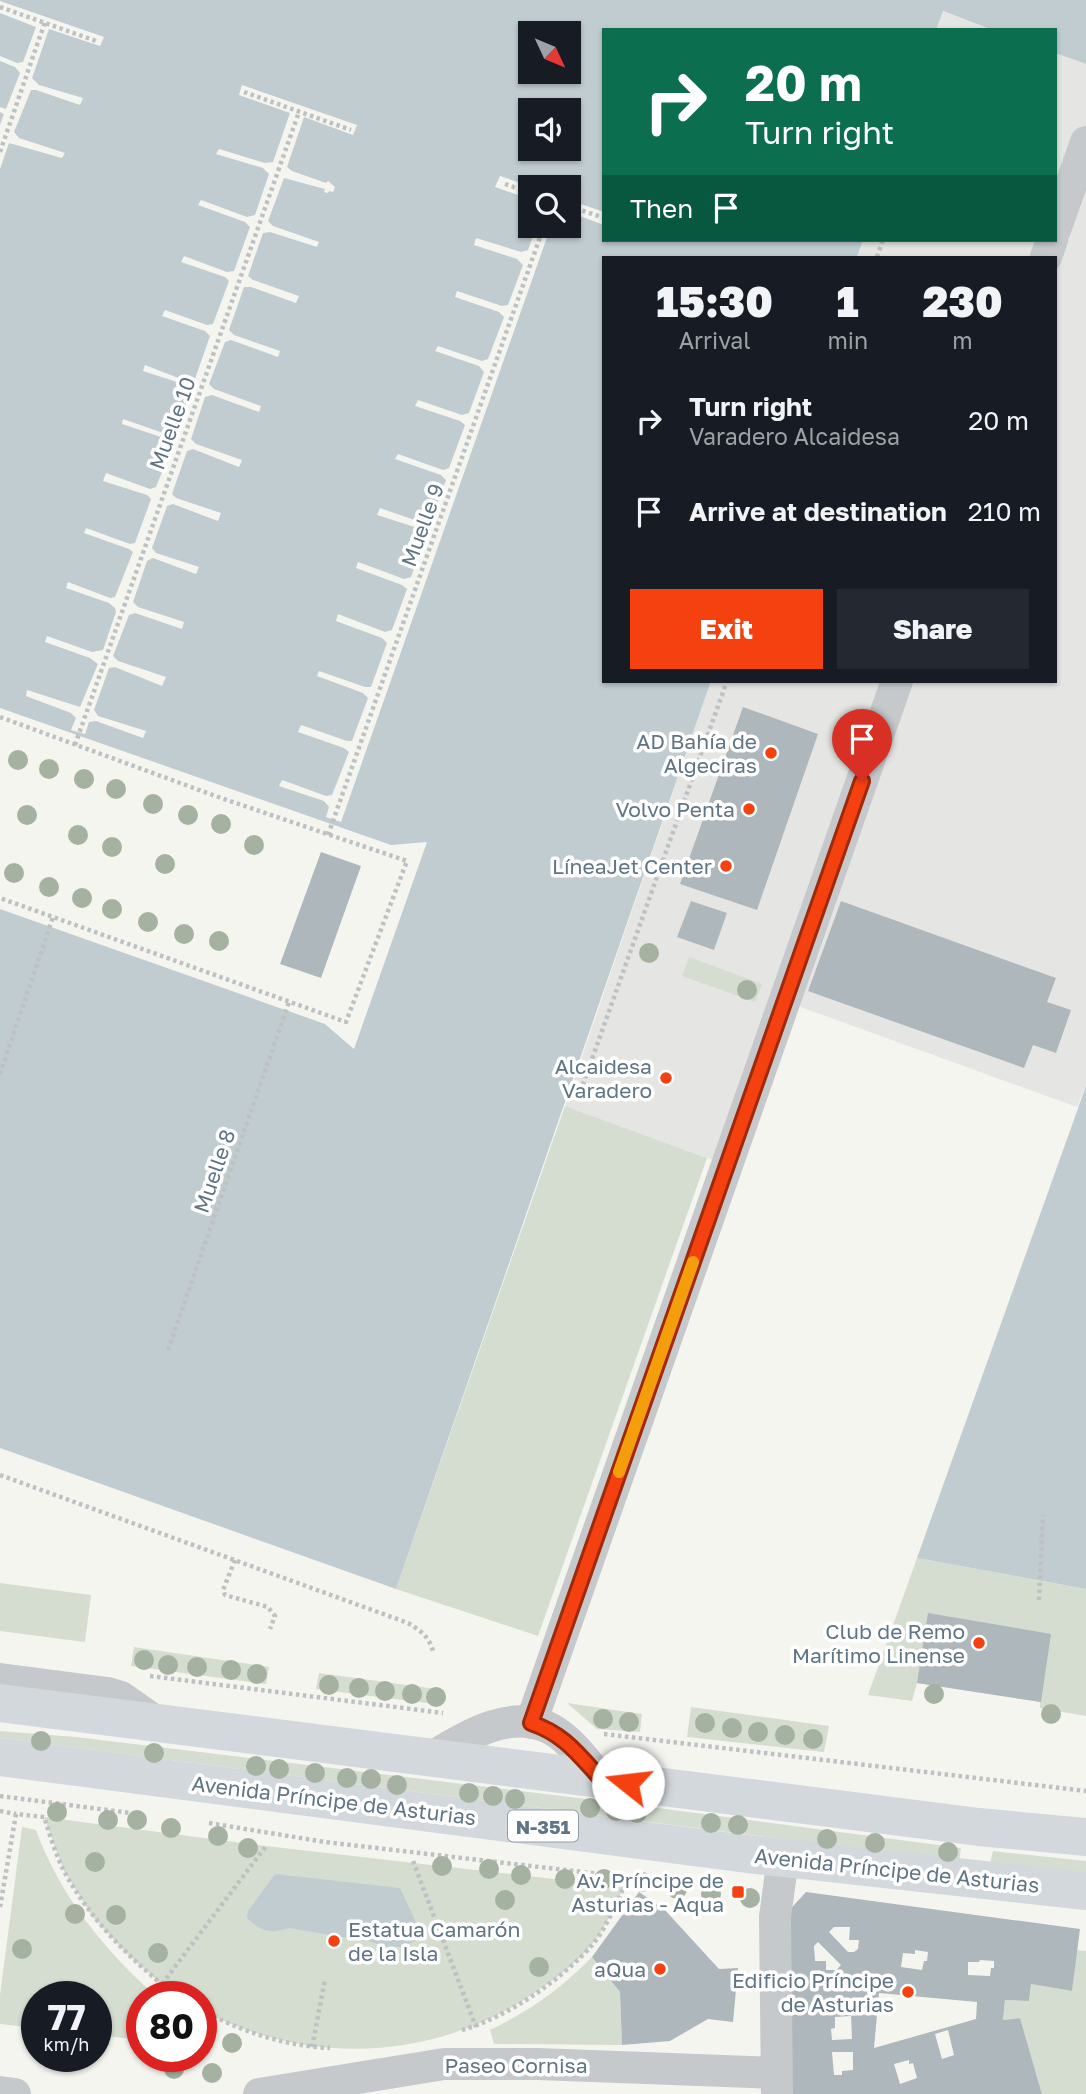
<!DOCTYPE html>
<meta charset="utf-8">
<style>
body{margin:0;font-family:"Golos Text",sans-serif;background:#242831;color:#f1f3f6;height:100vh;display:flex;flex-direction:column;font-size:26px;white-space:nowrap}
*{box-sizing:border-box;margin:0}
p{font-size:23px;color:#9ea1a6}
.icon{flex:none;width:38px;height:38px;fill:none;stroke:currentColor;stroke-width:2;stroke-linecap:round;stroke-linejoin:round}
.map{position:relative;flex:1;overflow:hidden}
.side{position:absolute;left:602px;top:256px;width:455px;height:427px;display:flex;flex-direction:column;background:#171b24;border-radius:0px;box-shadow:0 2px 5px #0004}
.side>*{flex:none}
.banner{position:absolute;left:602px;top:28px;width:455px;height:214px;border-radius:0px;box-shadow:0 2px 5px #0004;background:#0b6e4f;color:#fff;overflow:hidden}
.needle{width:46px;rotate:134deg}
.tools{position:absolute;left:518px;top:21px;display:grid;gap:14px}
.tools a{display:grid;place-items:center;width:63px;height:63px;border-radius:0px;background:#171b24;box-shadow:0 2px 5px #0004;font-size:35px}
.speed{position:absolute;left:21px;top:1981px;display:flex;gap:14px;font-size:35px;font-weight:700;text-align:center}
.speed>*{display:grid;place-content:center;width:91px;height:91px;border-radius:50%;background:#171b24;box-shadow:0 2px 5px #0004;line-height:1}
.speed small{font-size:18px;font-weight:400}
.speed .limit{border:10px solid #d22;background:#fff;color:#111}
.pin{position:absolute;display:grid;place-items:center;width:60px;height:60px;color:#fff;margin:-72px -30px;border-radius:50% 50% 50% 0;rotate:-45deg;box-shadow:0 0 7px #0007}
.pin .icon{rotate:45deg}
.me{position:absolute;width:77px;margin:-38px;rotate:286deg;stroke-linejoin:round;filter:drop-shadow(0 0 5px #0008)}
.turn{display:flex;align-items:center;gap:24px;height:147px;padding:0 28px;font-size:32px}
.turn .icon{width:91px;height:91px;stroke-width:2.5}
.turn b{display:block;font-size:49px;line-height:60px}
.then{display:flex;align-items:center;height:66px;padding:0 28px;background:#0003;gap:14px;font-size:26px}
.eta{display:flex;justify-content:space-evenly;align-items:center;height:119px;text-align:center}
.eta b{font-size:42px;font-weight:800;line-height:49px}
.button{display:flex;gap:14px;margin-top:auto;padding:14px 28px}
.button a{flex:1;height:80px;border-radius:0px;background:#f54010;color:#fff;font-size:28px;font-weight:800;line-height:80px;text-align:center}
.button a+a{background:#242831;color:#f1f3f6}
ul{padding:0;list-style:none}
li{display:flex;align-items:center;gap:21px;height:91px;padding:0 28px}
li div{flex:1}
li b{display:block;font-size:26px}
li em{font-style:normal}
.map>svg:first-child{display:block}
.built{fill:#e5e6e3}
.green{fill:#d5ddd0}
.water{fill:#c1ccd1;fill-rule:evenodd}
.pier{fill:#f5f5f0}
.building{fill:#aeb7bb;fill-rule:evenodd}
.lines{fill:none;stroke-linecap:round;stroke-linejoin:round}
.path{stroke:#bec1c2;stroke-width:4.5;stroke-dasharray:3.5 3.5;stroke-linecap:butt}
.minor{stroke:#c6c9cc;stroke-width:32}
.highway{stroke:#d2d8dc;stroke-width:38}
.tree{fill:#a6b2a1}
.route-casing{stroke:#9f2a0a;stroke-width:18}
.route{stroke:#f54010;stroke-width:12}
.slow{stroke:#f59e0b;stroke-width:12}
.poi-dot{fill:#f54010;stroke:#fff;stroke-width:2.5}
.labels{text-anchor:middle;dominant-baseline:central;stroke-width:7;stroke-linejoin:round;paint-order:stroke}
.shield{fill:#fff;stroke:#909ea9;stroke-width:2}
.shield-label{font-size:19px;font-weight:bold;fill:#607584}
.street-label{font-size:21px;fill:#607584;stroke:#fff}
.poi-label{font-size:21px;fill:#607584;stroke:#fff;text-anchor:end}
</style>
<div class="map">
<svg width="1086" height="2094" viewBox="0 0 1086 2094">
<rect width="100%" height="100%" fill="#f5f5f0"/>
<g class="built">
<path d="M 942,11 L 993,30 L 936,30 Z"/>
<path d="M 1055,53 L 1086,64 L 1086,1086 L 1077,1107 L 798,1006 L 740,1170 L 565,1106 L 711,681 L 1055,681 L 1055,257 L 857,257 L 863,240 L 1055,240 Z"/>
</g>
<g class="green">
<path d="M 689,957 L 762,984 L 755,1002 L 682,976 Z"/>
<path d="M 565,1106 L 707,1158 L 538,1636 L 396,1589 Z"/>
<path d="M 917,1558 L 1086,1589 L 1086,1716 L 1040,1708 L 1040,1702 L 917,1683 L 912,1701 L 868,1695 Z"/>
<path d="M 0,1583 L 91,1595 L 85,1642 L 0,1631 Z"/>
<path d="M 134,1647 L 269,1667 L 266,1684 L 131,1666 Z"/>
<path d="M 319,1673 L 444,1690 L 441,1705 L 316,1689 Z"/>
<path d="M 567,1703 L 642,1714 L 640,1732 L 597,1729 Z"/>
<path d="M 691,1707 L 829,1726 L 824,1752 L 687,1737 Z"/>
<path d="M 0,1731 L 76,1737 L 620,1803 L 961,1848 L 959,1862 L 0,1738 Z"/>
<path d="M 44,1817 L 266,1846 L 624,1887 C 615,1906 606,1927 593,1943 C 578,1963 556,1978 536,1992 C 436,2061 309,2067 201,2010 L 201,1997 L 179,1997 L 161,1984 L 125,1952 L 92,1916 L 64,1871 Z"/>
<path d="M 22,1827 L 36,1830 C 60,1896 105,1951 157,1997 L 142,1997 L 142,2040 L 96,2035 L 96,1997 L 37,1997 L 37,2028 L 0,2024 L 0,1995 Z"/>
<path d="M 993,1851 L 1086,1861 L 1086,1877 L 989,1868 Z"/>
<path d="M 1076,1950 L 1086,1951 L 1086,2094 L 1042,2094 L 1020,2018 L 1003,2020 L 1005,2000 L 1029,2001 L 1031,1984 L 1072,1991 Z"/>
<path d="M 592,1957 L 620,1992 L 622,2045 L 494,2044 L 490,2030 C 528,2012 562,1988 592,1957 Z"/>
</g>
<g class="water">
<path d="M 0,0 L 1086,0 L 1086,64 L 1055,53 L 1055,30 L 993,30 L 943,11 L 936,30 L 604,30 L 604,240 L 863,240 L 857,257 L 604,257 L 604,681 L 711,681 L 396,1589 L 0,1448 L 0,909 L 325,1024 L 354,1049 L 427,842 L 391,845 L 0,708 ZM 530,33 L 569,33 L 569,72 L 530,72 ZM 530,110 L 569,110 L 569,149 L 530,149 ZM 530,187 L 569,187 L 569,226 L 530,226 Z"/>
<path d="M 1086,1086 L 1086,1589 L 917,1558 Z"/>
<path d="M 275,1874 L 400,1888 L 420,1931 L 415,1941 L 401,1947 L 385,1947 L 372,1942 L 289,1928 C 270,1934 262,1932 247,1918 L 248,1911 Z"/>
</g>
<g class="pier">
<path d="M 0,1 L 104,37 L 100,46 L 49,29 L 32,78 L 39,85 L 83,98 L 80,105 L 36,90 L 31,90 L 14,132 L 19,138 L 65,153 L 62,158 L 9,143 L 0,169 L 0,125 L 4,114 L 0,112 L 0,107 L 6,109 L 20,73 L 15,67 L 0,61 L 0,56 L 17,63 L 23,62 L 36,27 L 0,13 Z"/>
<path d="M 242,85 L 357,125 L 353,135 L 304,117 L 287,167 L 292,171 L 326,183 L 328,181 L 335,187 L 333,192 L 329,191 L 328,193 L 324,192 L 325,189 L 284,178 L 268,221 L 273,226 L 319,242 L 317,247 L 270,232 L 263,233 L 248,276 L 253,280 L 299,296 L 296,303 L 251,287 L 244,287 L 229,330 L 234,335 L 280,351 L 278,357 L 231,340 L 225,342 L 209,384 L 214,389 L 261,406 L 259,412 L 212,395 L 205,397 L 191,439 L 196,444 L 242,460 L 239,467 L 193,449 L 187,451 L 172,494 L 176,498 L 221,513 L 218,521 L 173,504 L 167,506 L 152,548 L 156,553 L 199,567 L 196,574 L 153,558 L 147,561 L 133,602 L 138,607 L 184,622 L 182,629 L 135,613 L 129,615 L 113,656 L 118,661 L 166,677 L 162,686 L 115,667 L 109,668 L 94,710 L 98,716 L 146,731 L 143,738 L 96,721 L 89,722 L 85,734 L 71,730 L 76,718 L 71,713 L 26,696 L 27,690 L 80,707 L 98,664 L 90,658 L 45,642 L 47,636 L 92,652 L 103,650 L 116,612 L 115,608 L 109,603 L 66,588 L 68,582 L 110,598 L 115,597 L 133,552 L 129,549 L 84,533 L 86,528 L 130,544 L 135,543 L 151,499 L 147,495 L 103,481 L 106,473 L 150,489 L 156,487 L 173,445 L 167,439 L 122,424 L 123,419 L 169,435 L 175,434 L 191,390 L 186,385 L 143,371 L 145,365 L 186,381 L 195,379 L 210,336 L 205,331 L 162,316 L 165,310 L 207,325 L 213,324 L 229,281 L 225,277 L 181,262 L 184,256 L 227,272 L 234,271 L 250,227 L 245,222 L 198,205 L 201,200 L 247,217 L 255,215 L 269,174 L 263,168 L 216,154 L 219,149 L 265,163 L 273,162 L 290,113 L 239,95 Z"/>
<path d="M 500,176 L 533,187 L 530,187 L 530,199 L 495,187 Z"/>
<path d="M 569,200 L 604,212 L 604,225 L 569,212 Z"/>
<path d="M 537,226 L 551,226 L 341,822 L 326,817 L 329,807 L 324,801 L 279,786 L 282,780 L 326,796 L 332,795 L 349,752 L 344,748 L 298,732 L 301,725 L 347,741 L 352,741 L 368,698 L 363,693 L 317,676 L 319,671 L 365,687 L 371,687 L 387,643 L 382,638 L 336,621 L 338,614 L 385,632 L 392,630 L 407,589 L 402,585 L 356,568 L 358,562 L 404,579 L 411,577 L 426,535 L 421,529 L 377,515 L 380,508 L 423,523 L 430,522 L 446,480 L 441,475 L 395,459 L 398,454 L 443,470 L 449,468 L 465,425 L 460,421 L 415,406 L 418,400 L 462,415 L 469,413 L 484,372 L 479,366 L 435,351 L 438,346 L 482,361 L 488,359 L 504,317 L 499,312 L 455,297 L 457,291 L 502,306 L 508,305 L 523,265 L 517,259 L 474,245 L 476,238 L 521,252 L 528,250 Z"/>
</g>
<g class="building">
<path d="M 743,707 L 818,734 L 757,910 L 680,884 Z"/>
<path d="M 321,852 L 361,866 L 321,978 L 280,964 Z"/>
<path d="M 691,901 L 727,913 L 714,950 L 677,937 Z"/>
<path d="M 841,901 L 1056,978 L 1047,1002 L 1071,1010 L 1056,1053 L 1033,1045 L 1024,1068 L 808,991 Z"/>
<path d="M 928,1613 L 1051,1634 L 1041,1702 L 917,1683 Z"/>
<path d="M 639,1892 L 664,1909 L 719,1969 L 738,1968 L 733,2022 L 708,2019 L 670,2041 L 622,2045 L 620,1992 L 592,1957 Z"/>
<path d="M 806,1892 L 1080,1929 L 1072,1991 L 1031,1984 L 1029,2001 L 1005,2000 L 1003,2020 L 1020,2018 L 1042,2094 L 790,2094 L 783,1917 ZM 834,1927 L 850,1927 L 849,1940 L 859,1940 L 858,1949 L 854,1952 L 848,1952 L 829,1932 ZM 818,1942 L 841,1965 L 836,1970 L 826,1970 L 826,1961 L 815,1961 L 814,1946 ZM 915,1950 L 928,1952 L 927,1961 L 924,1961 L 922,1970 L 901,1967 L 903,1953 L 915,1954 ZM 980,1960 L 994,1961 L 994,1968 L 991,1968 L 990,1976 L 968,1975 L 968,1962 L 979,1962 ZM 879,1993 L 977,2002 L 976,2019 L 874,2048 ZM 851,2016 L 852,2039 L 832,2040 L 831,2029 L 835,2028 L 835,2017 ZM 948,2030 L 954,2055 L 942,2059 L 935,2034 ZM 832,2052 L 853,2052 L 853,2070 L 842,2071 L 842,2075 L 834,2075 ZM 909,2060 L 909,2064 L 913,2063 L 917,2078 L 900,2084 L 894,2064 Z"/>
</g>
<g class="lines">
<g class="path">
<path d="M 0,7 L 99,42"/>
<path d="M 244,92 L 351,130"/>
<path d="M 0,152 L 45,22"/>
<path d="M 505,184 L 530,193"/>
<path d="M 569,206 L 604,218"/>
<path d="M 877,257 L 883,240"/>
<path d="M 0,717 L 221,798 L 407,861 L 346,1022 L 0,898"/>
<path d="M 75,745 L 299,112"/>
<path d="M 328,835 L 544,226"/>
<path d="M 0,1074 L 53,917"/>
<path d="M 578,1098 L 727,681"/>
<path d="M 168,1350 L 289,1002"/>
<path d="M 0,1475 L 408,1623 C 423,1632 429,1637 434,1654"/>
<path d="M 235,1560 L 223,1590 L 225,1595 L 268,1607 L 275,1616 L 270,1629"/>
<path d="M 1039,1600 L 1043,1515"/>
<path d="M 150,1676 L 443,1713"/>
<path d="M 604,1734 L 1086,1791"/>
<path d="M 0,1796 L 138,1814"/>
<path d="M 0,1811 L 16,1814"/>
<path d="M 209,1823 L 325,1842 L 617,1876"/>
<path d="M 413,1861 L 476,2027"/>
<path d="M 0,1907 L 16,1814 L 44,1817 C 50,1835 56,1856 65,1873 C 93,1923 133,1963 179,1997"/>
<path d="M 162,1984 L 266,1846"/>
<path d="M 201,2010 C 241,2031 284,2046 330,2048"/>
<path d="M 462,2030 C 506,2018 563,1979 593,1944 C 606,1928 615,1906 624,1887"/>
<path d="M 312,2047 L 325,1980"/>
</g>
<g class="minor">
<path d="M 1055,230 L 1086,142"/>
<path d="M 1046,257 L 1052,240"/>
<path d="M 0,1679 L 108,1693 L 121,1697 L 158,1723"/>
<path d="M 531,1723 L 897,681"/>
<path d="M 430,1758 C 465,1737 511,1707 551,1729 C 571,1740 586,1762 601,1779"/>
<path d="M 0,2092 L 15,2094"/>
<path d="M 777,2093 L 775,1917 L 783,1858"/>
<path d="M 259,2094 L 444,2064 L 538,2064 L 776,2073"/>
</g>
<g class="highway">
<path d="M 0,1703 L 979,1827 L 1086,1837"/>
<path d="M 0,1757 L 747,1854 L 1086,1891"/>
</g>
</g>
<g class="tree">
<circle cx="18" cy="760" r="10"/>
<circle cx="49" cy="769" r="10"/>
<circle cx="84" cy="779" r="10"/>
<circle cx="116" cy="789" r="10"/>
<circle cx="153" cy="804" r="10"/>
<circle cx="27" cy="815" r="10"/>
<circle cx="188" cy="815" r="10"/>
<circle cx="221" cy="824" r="10"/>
<circle cx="78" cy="835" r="10"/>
<circle cx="254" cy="845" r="10"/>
<circle cx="112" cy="847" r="10"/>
<circle cx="165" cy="864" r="10"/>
<circle cx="14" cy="873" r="10"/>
<circle cx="49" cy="887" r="10"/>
<circle cx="82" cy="898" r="10"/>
<circle cx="112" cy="909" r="10"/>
<circle cx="148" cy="922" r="10"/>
<circle cx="184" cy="934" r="10"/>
<circle cx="219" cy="941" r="10"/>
<circle cx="649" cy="953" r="10"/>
<circle cx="747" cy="990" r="10"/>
<circle cx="144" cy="1660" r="10"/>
<circle cx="168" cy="1665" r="10"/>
<circle cx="197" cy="1667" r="10"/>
<circle cx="231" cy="1670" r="10"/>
<circle cx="257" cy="1674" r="10"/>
<circle cx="329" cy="1685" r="10"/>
<circle cx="359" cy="1688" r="10"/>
<circle cx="385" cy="1691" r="10"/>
<circle cx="412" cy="1694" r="10"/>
<circle cx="934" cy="1694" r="10"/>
<circle cx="436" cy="1697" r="10"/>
<circle cx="1051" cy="1714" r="10"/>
<circle cx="603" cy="1719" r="10"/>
<circle cx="629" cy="1722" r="10"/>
<circle cx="705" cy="1723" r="10"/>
<circle cx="732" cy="1728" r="10"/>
<circle cx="758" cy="1732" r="10"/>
<circle cx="785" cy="1735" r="10"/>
<circle cx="813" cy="1739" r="10"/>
<circle cx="41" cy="1741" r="10"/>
<circle cx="154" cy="1753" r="10"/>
<circle cx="256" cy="1766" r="10"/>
<circle cx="279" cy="1769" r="10"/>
<circle cx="315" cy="1773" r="10"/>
<circle cx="347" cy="1778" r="10"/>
<circle cx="371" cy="1779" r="10"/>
<circle cx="397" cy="1785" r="10"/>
<circle cx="469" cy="1793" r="10"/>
<circle cx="493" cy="1796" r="10"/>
<circle cx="515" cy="1799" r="10"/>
<circle cx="590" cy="1808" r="10"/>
<circle cx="616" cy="1811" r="10"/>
<circle cx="57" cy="1812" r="10"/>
<circle cx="637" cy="1813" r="10"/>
<circle cx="108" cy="1820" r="10"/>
<circle cx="137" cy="1820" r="10"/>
<circle cx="711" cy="1823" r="10"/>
<circle cx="738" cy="1825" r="10"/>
<circle cx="171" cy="1828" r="10"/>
<circle cx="218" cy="1836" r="10"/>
<circle cx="827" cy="1839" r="10"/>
<circle cx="875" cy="1843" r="10"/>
<circle cx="248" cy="1848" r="10"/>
<circle cx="948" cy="1852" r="10"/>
<circle cx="95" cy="1862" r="10"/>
<circle cx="442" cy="1866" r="10"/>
<circle cx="489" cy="1869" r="10"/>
<circle cx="521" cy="1875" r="10"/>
<circle cx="565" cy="1879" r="10"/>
<circle cx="604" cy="1879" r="10"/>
<circle cx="642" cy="1882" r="10"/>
<circle cx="677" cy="1889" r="10"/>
<circle cx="711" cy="1894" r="10"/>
<circle cx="750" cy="1898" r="10"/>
<circle cx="505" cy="1900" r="10"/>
<circle cx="75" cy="1914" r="10"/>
<circle cx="116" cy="1915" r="10"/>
<circle cx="22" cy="1949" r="10"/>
<circle cx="158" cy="1953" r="10"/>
<circle cx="539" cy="1967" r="10"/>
<circle cx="232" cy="2043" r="10"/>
<circle cx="174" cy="2069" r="10"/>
<circle cx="212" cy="2073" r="10"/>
</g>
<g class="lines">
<defs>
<path id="route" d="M 628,1783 L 601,1779 C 578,1754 564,1734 531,1723 L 862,781"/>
</defs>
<use href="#route" class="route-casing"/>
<use href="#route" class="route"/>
<path class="slow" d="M 619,1472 L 693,1262"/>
</g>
<g class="poi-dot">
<circle cx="771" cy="753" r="7"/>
<circle cx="749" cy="809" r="7"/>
<circle cx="726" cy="866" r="7"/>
<circle cx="666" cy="1078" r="7"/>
<circle cx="979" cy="1643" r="7"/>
<rect x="731" y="1885" width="14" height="14" rx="3.5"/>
<circle cx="334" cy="1941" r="7"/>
<circle cx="660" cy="1969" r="7"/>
<circle cx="908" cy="1992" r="7"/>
</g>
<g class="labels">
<rect class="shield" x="508" y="1810.5" width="70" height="31" rx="5"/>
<g class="shield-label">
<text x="543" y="1826">N-351</text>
</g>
<g class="street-label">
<text transform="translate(172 423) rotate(-70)">Muelle 10</text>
<text transform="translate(422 525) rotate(-70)">Muelle 9</text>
<text transform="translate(214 1171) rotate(-71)">Muelle 8</text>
<text transform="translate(334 1800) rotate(7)">Avenida Príncipe de Asturias</text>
<text transform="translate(897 1870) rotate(6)">Avenida Príncipe de Asturias</text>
<text x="516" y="2065">Paseo Cornisa</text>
</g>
<g class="poi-label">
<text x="757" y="741">AD Bahía de<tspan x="757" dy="24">Algeciras</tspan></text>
<text x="735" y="809">Volvo Penta</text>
<text x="712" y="866">LíneaJet Center</text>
<text x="652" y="1066">Alcaidesa<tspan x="652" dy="24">Varadero</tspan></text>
<text x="965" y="1631">Club de Remo<tspan x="965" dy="24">Marítimo Linense</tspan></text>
<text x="724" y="1880">Av. Príncipe de<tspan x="724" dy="24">Asturias - Aqua</tspan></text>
<text x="348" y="1929" text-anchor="start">Estatua Camarón<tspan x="348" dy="24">de la Isla</tspan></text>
<text x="646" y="1969">aQua</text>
<text x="894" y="1980">Edificio Príncipe<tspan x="894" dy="24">de Asturias</tspan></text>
</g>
</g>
</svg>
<div class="tools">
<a><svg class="needle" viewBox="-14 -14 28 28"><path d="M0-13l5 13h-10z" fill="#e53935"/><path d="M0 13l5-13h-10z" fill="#9ea1a6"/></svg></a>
<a><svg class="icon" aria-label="sound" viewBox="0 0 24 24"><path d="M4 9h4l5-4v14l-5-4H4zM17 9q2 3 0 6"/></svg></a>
<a><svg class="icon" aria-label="search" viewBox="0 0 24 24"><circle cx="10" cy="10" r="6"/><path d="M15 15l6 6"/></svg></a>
</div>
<div class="speed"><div>77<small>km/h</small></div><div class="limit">80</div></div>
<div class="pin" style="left:862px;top:781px;background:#d93025"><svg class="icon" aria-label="arrive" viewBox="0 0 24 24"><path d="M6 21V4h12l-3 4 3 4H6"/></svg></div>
<svg class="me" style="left:628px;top:1783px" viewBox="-20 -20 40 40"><circle r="19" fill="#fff"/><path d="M0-13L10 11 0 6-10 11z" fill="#f54010"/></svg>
<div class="banner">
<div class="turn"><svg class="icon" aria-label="right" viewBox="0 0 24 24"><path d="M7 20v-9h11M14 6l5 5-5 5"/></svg><div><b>20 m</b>Turn right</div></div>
<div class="then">Then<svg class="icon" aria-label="arrive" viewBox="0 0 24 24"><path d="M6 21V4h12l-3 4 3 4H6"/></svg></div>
</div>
<section class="side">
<div class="eta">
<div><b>15:30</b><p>Arrival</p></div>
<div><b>1</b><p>min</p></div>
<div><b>230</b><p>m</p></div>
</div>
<ul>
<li><svg class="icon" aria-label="right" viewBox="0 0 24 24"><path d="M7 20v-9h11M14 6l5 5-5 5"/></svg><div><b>Turn right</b><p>Varadero Alcaidesa</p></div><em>20 m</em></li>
<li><svg class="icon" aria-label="arrive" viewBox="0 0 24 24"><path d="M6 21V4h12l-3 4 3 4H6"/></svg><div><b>Arrive at destination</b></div><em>210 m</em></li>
</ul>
<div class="button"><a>Exit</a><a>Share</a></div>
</section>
</div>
